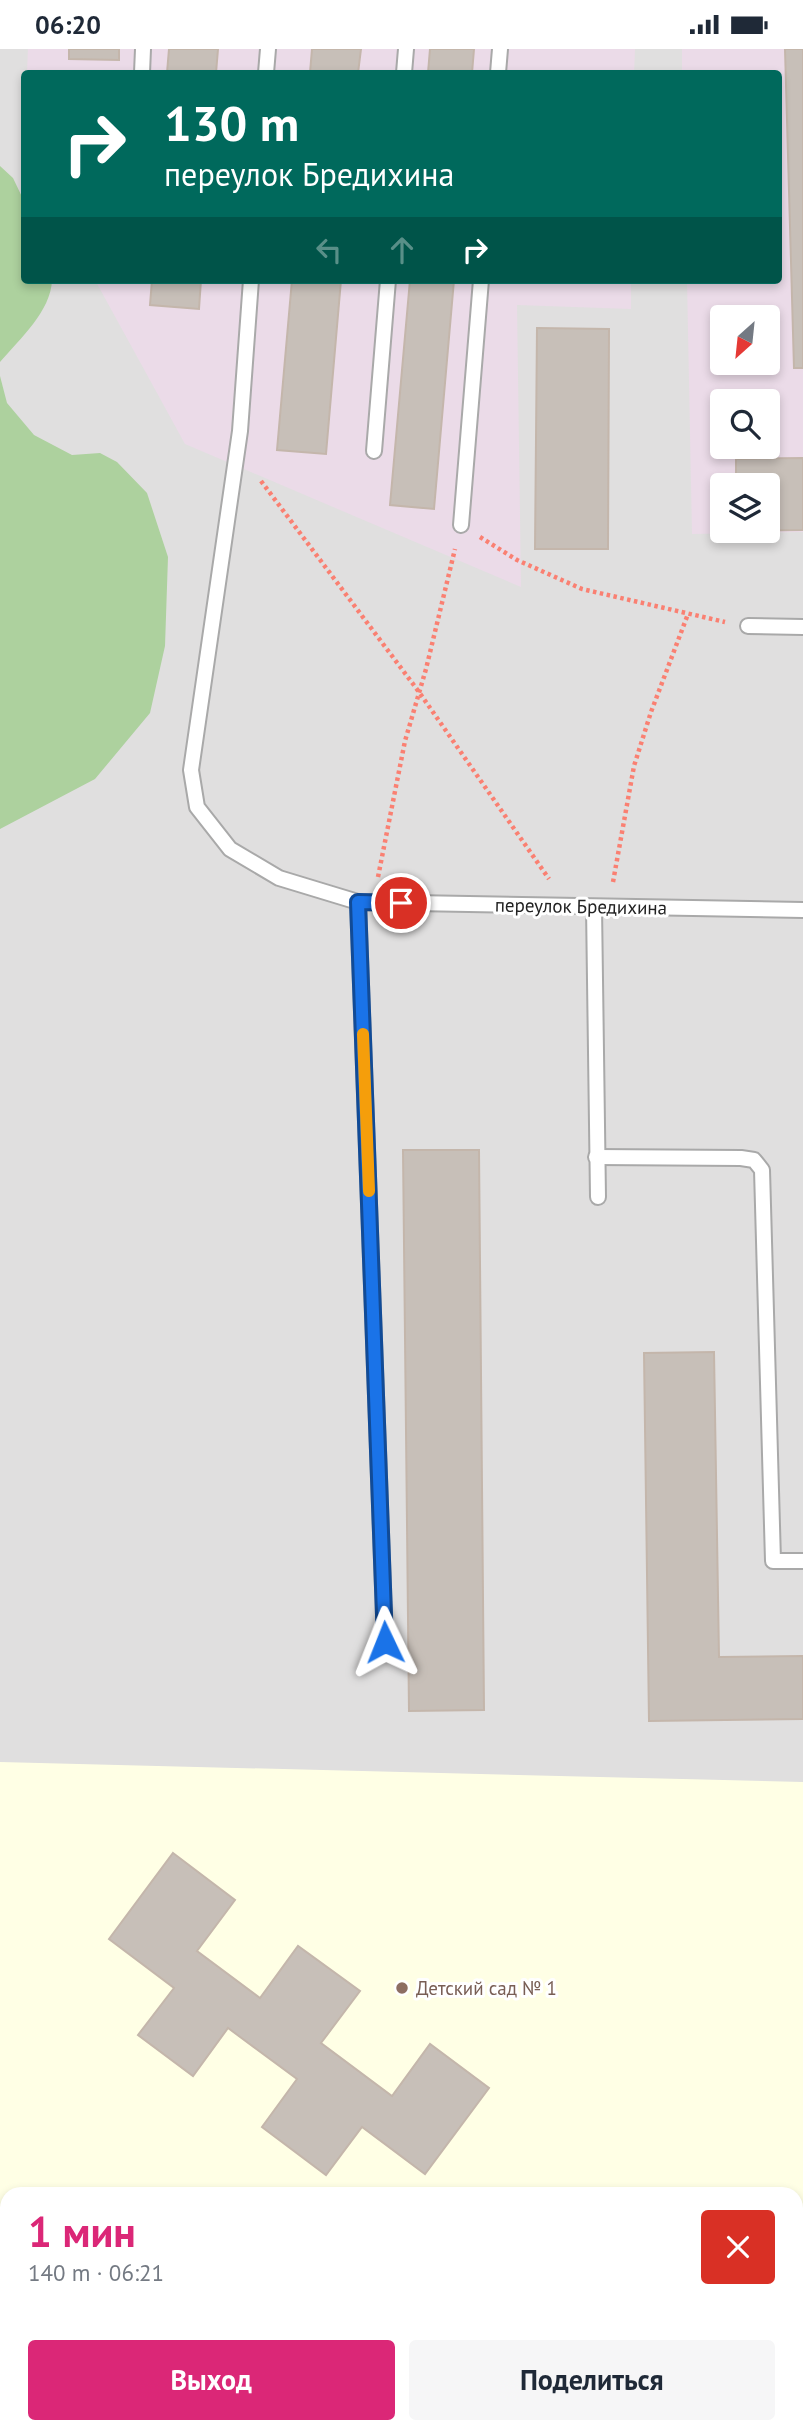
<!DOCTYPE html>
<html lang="ru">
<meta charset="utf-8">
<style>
body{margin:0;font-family:"PT Sans",sans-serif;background:#f6f6f7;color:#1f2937;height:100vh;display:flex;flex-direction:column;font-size:26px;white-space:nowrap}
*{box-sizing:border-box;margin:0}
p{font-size:23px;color:#747a83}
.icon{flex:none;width:38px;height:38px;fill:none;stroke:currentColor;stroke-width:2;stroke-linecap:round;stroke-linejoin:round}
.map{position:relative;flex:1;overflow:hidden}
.details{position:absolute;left:0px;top:2138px;width:803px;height:247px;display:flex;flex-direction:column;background:#fff;border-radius:21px 21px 0 0;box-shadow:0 4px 10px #0003}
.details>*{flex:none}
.hud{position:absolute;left:21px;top:21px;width:761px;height:214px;border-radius:7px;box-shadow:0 4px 10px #0003;background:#00695c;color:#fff;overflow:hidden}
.needle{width:46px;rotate:207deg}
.fabs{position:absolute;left:710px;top:256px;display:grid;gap:14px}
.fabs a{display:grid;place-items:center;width:70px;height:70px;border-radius:7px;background:#fff;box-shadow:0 4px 10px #0003;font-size:35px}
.pin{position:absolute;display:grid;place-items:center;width:60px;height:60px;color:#fff;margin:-30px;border:4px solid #fff;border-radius:50%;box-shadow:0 2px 7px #0007}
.me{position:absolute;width:77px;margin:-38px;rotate:358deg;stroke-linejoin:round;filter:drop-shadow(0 0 5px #0008)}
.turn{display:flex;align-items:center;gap:24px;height:147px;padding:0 28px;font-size:32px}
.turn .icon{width:91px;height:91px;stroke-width:2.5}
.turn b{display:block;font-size:49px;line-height:60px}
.lanes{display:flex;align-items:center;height:66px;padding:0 28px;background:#0003;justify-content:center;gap:35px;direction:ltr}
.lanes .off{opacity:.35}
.round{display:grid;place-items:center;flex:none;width:74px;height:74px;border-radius:7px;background:#f6f6f7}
.head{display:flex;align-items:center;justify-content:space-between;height:119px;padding:0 28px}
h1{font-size:42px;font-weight:700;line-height:52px;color:#db2777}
.cta{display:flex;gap:14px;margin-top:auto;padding:14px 28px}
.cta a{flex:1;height:80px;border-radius:7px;background:#db2777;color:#fff;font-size:28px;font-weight:700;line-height:80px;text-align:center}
.cta a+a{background:#f6f6f7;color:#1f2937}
.status{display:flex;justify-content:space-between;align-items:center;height:49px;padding:0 35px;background:#fff;direction:ltr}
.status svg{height:19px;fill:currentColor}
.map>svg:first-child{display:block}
.residential{fill:#e0dfdf;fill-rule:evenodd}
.industrial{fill:#ebdbe8;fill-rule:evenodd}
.education{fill:#ffffe5}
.forest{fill:#add19e}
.building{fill:#c7bfb8;stroke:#c4b6ab;stroke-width:2}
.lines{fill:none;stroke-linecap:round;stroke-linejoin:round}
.service-casing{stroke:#a9a9a9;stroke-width:18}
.path{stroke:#fa8072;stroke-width:4.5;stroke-dasharray:3.5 3.5;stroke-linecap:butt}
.service{stroke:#fff;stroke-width:14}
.route-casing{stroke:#114b97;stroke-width:18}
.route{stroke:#1a73e8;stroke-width:12}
.slow{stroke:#f59e0b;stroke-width:12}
.education-dot{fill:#8d6e63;stroke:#fff;stroke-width:2.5}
.labels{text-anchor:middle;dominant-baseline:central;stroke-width:6;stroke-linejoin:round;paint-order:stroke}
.street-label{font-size:19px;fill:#222;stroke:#fff}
.education-label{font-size:19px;fill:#785e54;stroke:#fff;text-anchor:start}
</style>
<div class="status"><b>06:20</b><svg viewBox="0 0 49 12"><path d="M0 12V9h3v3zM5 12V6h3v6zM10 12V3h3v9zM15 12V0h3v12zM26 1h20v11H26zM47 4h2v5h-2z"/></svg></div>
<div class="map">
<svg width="803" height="2385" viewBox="0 0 803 2385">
<rect width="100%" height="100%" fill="#f2efe9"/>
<path class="residential" d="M 0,0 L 803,0 L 803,2385 L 0,2385 ZM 24,24 L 779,24 L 779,231 L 24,231 ZM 723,268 L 768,268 L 768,313 L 723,313 ZM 723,352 L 768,352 L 768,397 L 723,397 ZM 723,436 L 768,436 L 768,481 L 723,481 ZM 7,2146 L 796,2146 L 796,2378 L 7,2378 Z"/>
<g class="industrial">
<path d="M 28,0 L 635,0 L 634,24 L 27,24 Z"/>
<path d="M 682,0 L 803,0 L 803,483 L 692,485 L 687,231 L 779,231 L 779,24 L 682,24 ZM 723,268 L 768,268 L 768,313 L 723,313 ZM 723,352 L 768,352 L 768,397 L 723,397 ZM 723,436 L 768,436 L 768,481 L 723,481 Z"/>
<path d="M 95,231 L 631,231 L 631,260 L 517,256 L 521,538 L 185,395 Z"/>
</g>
<path class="education" d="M 0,1713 L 803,1733 L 803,2209 L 796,2209 L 796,2146 L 7,2146 L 7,2189 L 0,2189 Z"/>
<g class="forest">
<path d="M 0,117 L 13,129 L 24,152 L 24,231 L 52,231 C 51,262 20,290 0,313 Z"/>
<path d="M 0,327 L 7,354 L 34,386 L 72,406 L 100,404 L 117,413 L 147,444 L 168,508 L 165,597 L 150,664 L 95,730 L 0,780 Z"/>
</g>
<g class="building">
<path d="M 69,0 L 119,0 L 119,11 L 69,10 Z"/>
<path d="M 169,0 L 218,0 L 216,24 L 167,24 Z"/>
<path d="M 312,0 L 361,0 L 358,24 L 310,24 Z"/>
<path d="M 430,0 L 474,0 L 472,24 L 428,24 Z"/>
<path d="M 785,0 L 803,0 L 803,319 L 794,319 Z"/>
<path d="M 152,231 L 201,231 L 199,260 L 150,256 Z"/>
<path d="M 292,231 L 341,231 L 326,405 L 277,401 Z"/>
<path d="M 410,231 L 454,231 L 434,460 L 390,456 Z"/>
<path d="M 537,279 L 609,280 L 608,500 L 535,500 Z"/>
<path d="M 803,409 L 803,481 L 737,482 L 768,481 L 768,436 L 736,436 L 736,410 Z"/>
<path d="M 403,1101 L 479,1101 L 484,1661 L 409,1662 Z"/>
<path d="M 714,1303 L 719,1608 L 803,1607 L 803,1670 L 649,1672 L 644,1304 Z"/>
<path d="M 173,1804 L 235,1851 L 197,1902 L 260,1949 L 298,1897 L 360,1942 L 321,1994 L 392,2047 L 430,1995 L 489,2039 L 425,2125 L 362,2078 L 326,2126 L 262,2078 L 297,2030 L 228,1979 L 193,2027 L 138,1986 L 174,1939 L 109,1890 Z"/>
</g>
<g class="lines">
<defs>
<g id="service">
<path d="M 142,24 L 143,0"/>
<path d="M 266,24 L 268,0"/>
<path d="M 404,24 L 406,0"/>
<path d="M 498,24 L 500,0"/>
<path d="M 251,231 L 240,382 L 191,721 L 197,758 L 230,800 L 279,829 L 358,853 L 803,861"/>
<path d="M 374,402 L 388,231"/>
<path d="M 461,476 L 481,231"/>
<path d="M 748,577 L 803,578"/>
<path d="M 358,853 L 385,1593"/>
<path d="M 594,858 L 598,1148"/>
<path d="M 596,1108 L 741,1109 L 754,1111 L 762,1121 L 773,1512 L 803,1512"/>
<path d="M 796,2193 L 803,2193"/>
<path d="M 0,2230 L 7,2230"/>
</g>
</defs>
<use href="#service" class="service-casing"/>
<g class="path">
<path d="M 261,432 L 419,643 L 549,830"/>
<path d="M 480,488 L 517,511 L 582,540 L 725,573"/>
<path d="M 378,828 L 405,692 L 426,620 L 455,500"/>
<path d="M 613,833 L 634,717 L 651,663 L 688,565"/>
</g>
<use href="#service" class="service"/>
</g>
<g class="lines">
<defs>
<path id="route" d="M 385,1593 L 358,853 L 401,854"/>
</defs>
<use href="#route" class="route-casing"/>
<use href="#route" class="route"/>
<path class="slow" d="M 363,985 L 369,1142"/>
</g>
<circle class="education-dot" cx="402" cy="1939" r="7"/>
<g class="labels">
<g class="street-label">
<text transform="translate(581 857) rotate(1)">переулок Бредихина</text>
</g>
<g class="education-label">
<text x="416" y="1939">Детский сад № 1</text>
</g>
</g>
</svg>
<div class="fabs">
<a><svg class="needle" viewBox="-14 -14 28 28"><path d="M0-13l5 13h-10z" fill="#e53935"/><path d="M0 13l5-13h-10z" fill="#747a83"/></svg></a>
<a><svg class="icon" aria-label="search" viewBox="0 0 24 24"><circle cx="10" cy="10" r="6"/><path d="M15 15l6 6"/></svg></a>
<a><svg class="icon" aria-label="layers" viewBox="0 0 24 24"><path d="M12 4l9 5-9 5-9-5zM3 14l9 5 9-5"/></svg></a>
</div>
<div class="pin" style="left:401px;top:854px;background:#d93025"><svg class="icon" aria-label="arrive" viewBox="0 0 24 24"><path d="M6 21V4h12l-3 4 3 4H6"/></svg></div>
<svg class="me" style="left:385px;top:1593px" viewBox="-20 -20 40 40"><path d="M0-17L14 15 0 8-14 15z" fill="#1a73e8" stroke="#fff" stroke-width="4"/></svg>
<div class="hud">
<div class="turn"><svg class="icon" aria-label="right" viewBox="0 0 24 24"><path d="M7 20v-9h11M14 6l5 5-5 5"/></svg><div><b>130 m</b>переулок Бредихина</div></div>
<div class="lanes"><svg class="icon off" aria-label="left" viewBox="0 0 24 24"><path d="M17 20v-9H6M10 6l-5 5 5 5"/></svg><svg class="icon off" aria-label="ahead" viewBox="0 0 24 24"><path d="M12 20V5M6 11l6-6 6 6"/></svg><svg class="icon" aria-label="right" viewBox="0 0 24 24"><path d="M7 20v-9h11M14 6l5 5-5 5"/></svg></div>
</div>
<section class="details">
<div class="head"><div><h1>1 мин</h1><p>140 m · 06:21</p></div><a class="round" style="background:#d93025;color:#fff"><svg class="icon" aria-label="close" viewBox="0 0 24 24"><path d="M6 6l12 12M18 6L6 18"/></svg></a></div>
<div class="cta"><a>Выход</a><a>Поделиться</a></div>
</section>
</div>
